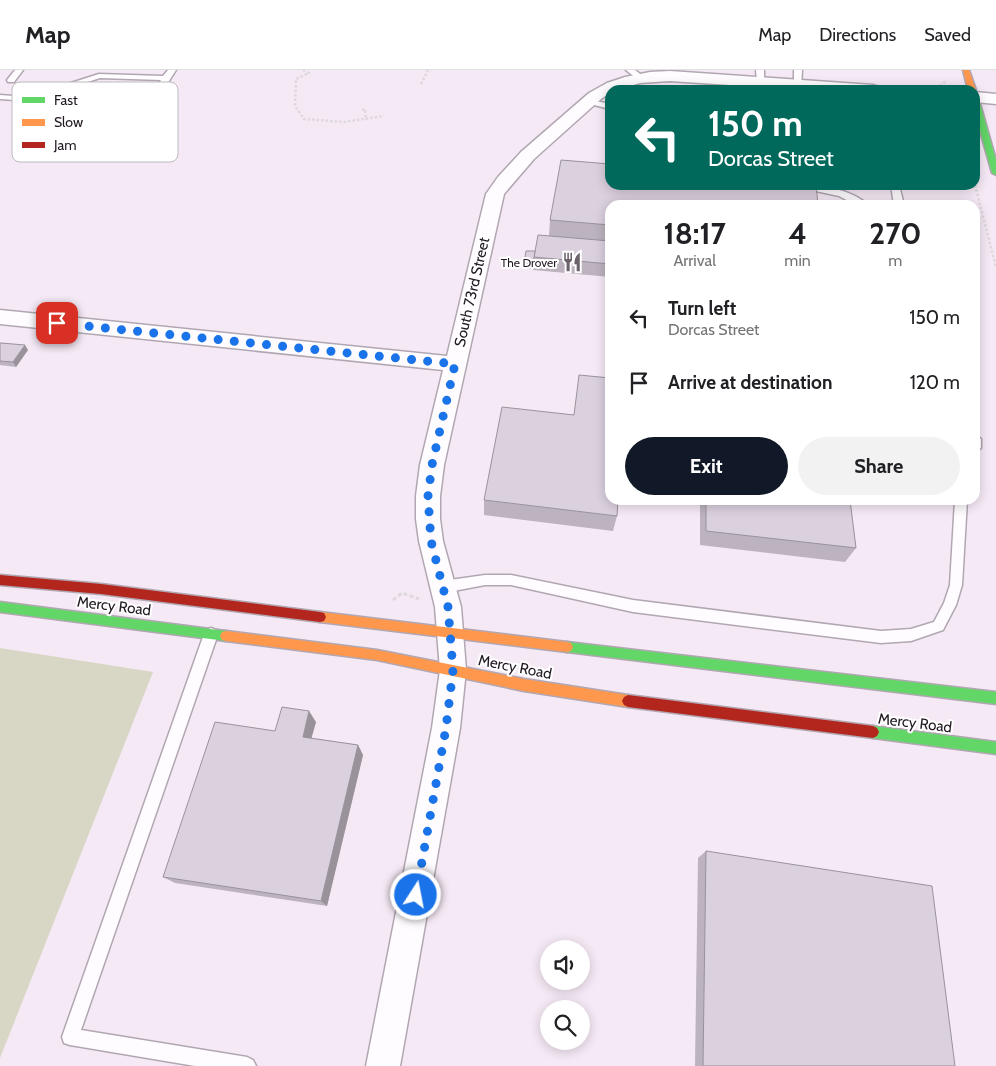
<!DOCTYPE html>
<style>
body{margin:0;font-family:Cabin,sans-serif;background:#f2f2f2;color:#202124;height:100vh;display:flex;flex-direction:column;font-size:19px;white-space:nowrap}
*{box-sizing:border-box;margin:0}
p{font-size:16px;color:#757577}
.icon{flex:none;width:28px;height:28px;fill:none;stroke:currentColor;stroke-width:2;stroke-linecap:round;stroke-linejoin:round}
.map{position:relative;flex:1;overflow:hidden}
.details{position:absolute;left:605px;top:130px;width:375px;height:305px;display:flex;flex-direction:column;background:#fff;border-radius:15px;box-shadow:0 2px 12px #0003}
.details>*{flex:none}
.top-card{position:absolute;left:605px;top:15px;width:375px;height:105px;border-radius:15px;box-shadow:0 2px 12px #0003;background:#00695c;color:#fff;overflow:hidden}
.fabs{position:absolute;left:540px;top:870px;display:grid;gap:10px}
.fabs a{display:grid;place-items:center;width:50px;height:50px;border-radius:50%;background:#fff;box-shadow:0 2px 12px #0003;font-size:25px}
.pin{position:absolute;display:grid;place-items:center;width:42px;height:42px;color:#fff;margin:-21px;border-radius:10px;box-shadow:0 2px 8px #0006}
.me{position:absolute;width:55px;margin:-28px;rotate:11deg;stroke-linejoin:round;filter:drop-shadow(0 0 4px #0008)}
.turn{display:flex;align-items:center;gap:18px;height:105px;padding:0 20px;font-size:22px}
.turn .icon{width:65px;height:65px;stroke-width:2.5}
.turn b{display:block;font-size:35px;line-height:42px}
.eta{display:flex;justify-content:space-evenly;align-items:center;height:85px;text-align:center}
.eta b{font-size:30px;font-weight:700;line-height:35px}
.action{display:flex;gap:10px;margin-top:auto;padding:10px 20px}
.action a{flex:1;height:58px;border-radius:30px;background:#111827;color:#fff;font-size:20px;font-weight:700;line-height:58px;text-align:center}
.action a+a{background:#f2f2f2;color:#202124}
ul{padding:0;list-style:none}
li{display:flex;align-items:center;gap:15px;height:65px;padding:0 20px}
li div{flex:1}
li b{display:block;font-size:19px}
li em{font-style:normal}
header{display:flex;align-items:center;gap:30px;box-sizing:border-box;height:70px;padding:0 25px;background:#fff;border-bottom:1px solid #e0e0e0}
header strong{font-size:24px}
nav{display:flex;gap:28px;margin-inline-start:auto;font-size:18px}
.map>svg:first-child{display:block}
.green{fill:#d8d7c5}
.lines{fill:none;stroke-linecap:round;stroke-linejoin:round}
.lane-casing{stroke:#b1a7b2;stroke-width:3}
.street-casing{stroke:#b1a7b2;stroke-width:3}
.fast-casing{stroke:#b1a7b2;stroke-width:3}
.slow-casing{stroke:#b1a7b2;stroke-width:3}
.jam-casing{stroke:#b1a7b2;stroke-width:3}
.path-far1{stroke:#ddd9dd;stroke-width:2.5;stroke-dasharray:2.5 2;stroke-linecap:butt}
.path{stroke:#ddd9dd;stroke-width:3;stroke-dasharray:4 2.5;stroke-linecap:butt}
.lane{fill:#fefcfe;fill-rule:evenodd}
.street{fill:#fefcfe;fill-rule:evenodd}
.fast{fill:#63d668;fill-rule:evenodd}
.slow{fill:#ff974d;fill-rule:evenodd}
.jam{fill:#b3261e;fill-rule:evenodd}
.wall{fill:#bcb3bf}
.shaded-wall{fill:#99929b}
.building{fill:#dbd0de;stroke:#99929b}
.route{stroke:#1a73e8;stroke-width:9;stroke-dasharray:0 16.2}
.labels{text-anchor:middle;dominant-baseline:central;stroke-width:4;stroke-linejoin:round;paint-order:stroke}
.far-poi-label{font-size:12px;fill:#221923;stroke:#fff;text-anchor:end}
.street-label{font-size:15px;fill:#221923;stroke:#fff}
.key{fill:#fff;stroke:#bdbabd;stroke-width:1}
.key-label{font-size:14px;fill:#221923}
</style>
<header>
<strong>Map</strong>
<nav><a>Map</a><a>Directions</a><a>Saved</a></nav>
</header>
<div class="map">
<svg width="996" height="996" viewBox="0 0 996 996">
<rect width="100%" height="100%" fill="#f5e9f5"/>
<path class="green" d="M 0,578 L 153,602 L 0,988 Z"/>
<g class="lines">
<defs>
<g id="lane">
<path d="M 15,0 L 23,0 L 14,12 L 8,12 L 7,10 Z"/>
<path d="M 168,0 L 176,0 L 155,33 L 146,37 L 84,33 L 80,31 L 84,29 L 142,33 L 149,29 L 161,10 L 100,8 L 28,31 L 0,29 L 0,25 L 27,27 L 99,4 L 163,6 Z"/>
<path d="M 626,0 L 635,0 L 644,7 L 637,9 Z"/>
<path d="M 756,0 L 764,0 L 764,14 L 757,12 Z"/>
<path d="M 794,0 L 802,0 L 801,17 L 794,15 Z"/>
<path d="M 586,29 L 610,34 L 610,39 L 586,33 Z"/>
<path d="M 796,115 C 819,115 850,118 868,135 L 856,135 L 839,126 L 797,117 Z"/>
<path d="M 891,115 L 899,115 L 904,135 L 894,135 Z"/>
<path d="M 975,365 L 981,369 L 981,378 L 975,382 Z"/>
<path d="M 955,430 L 967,430 L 962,515 L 956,535 L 943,560 L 911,571 L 881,573 L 633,542 L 511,515 L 485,515 L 443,523 L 439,521 L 437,517 L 439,513 L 443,511 L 485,505 L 511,505 L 633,530 L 881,561 L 911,559 L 934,552 L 944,533 L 950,515 Z"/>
<path d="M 211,558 L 216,560 L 218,564 L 81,960 L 247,987 L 253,990 L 256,996 L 195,996 L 70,975 L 64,973 L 62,967 L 204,564 L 206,560 Z"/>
</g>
<g id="street">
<path d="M 670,1 L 873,15 L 879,17 L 881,20 L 804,20 L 670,11 L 640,13 L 617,20 L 610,20 L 610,23 L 601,29 L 534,89 L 504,124 L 444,395 L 440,426 L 440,449 L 443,471 L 461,537 L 466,600 L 460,658 L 400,996 L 366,996 L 432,658 L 440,600 L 435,537 L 419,471 L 416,449 L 416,426 L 420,395 L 443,300 L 0,254 L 0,240 L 447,286 L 486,124 L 498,107 L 521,82 L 589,23 L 607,13 L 625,7 L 650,2 Z"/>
<path d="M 975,22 L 996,24 L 996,34 L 975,32 Z"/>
</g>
<g id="fast">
<path d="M 975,28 L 979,30 L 996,90 L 996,105 L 992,103 L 975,43 Z"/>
<path d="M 0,532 L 226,561 L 230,562 L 232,566 L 230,570 L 226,571 L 0,542 Z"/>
<path d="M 567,572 L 996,622 L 996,634 L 567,582 L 563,581 L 561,577 L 563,573 Z"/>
<path d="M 873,656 L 996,672 L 996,684 L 873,668 L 869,666 L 867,662 L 869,658 Z"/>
</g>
<g id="slow">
<path d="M 963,0 L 969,0 L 976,20 L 975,21 L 968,20 Z"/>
<path d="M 320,542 L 567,572 L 571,573 L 573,577 L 571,581 L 567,582 L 320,552 L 316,551 L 314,547 L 316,543 Z"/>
<path d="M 226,561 L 377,580 L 524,609 L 628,625 L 632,627 L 634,631 L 632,635 L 628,637 L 524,621 L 377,590 L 226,571 L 222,570 L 220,566 L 222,562 Z"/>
</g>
<g id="jam">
<path d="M 0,505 L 101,514 L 320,542 L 324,543 L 326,547 L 324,551 L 320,552 L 101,524 L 0,515 Z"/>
<path d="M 628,625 L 873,656 L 877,658 L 879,662 L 877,666 L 873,668 L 628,637 L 624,635 L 622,631 L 624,627 Z"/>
</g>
</defs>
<use href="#lane" class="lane-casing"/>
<use href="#street" class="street-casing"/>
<use href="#fast" class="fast-casing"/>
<use href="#slow" class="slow-casing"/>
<use href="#jam" class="jam-casing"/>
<g class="path-far1">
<path d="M 303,0 L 309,3 L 296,9 L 295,36 L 304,49 L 344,52 L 384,46"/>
<path d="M 421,14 L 428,0"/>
<path d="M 940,20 L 939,17 L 947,10"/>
<path d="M 362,40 L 365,39 L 366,50"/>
<path d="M 975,115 L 996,197"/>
</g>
<path class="path" d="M 393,530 L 402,523 L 419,529"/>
<use href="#lane" class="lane"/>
<use href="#street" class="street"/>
<use href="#fast" class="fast"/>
<use href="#slow" class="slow"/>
<use href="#jam" class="jam"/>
</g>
<g class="wall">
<path d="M 610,135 L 610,207 L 533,200 L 533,199 L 524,198 L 524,193 L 549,166 L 550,150 Z"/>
<path d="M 0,273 L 28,280 L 16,297 L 0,295 Z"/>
<path d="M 484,430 L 617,446 L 613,461 L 484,445 Z"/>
<path d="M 700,430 L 850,430 L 856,478 L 845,492 L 700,475 Z"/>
<path d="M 316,652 L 311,668 L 358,675 L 363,685 L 327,836 L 175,813 L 163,807 Z"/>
<path d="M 706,781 L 955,996 L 695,996 L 698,788 Z"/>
</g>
<g class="shaded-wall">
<path d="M 25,275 L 28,280 L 16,297 L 13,292 Z"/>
<path d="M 309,641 L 316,652 L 309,677 L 303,667 Z"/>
<path d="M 358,675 L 363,685 L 327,836 L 321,831 Z"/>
</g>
<g class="building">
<path d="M 561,90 L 610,94 L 610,115 L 816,115 L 818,135 L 610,135 L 610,155 L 550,150 Z"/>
<path d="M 538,165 L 610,171 L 610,194 L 534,187 Z"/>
<path d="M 526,181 L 535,181 L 533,194 L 524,193 Z"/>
<path d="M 0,273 L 1,273 L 25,275 L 13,292 L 0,291 Z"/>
<path d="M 579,305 L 610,308 L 610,430 L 618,430 L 617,446 L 484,430 L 502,337 L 574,345 Z"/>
<path d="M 706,430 L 850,430 L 856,478 L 706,461 Z"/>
<path d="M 282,637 L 309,641 L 303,667 L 358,675 L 321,831 L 163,807 L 215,652 L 275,661 Z"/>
<path d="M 706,781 L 932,816 L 955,996 L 703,996 Z"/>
</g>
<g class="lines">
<path class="route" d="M 57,253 L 455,294 L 432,395 L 428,426 L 431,471 L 448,537 L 453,600 L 446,658 L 416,825"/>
</g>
<defs>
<symbol id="restaurant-bare" viewBox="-9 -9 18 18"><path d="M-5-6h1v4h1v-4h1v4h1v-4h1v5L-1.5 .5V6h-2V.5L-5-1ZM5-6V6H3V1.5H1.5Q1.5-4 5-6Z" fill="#6c626c" stroke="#fff" stroke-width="2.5" paint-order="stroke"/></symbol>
</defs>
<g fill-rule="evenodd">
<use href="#restaurant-bare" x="558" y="178" width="28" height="28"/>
</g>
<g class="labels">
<g class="far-poi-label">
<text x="557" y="192">The Drover</text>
</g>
<g class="street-label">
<text transform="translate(472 222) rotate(-77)">South 73rd Street</text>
<text transform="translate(114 536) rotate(7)">Mercy Road</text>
<text transform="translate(515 597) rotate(11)">Mercy Road</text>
<text transform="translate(915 653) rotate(7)">Mercy Road</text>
</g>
</g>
<rect x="12" y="12" width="166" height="80" rx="8" class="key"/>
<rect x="22" y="27" width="23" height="6" fill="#63d668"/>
<rect x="22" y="49" width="23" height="7" fill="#ff974d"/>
<rect x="22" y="72" width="23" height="6" fill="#b3261e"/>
<g class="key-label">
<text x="54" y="35">Fast</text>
<text x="54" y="57">Slow</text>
<text x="54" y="80">Jam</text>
</g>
</svg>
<div class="fabs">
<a><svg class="icon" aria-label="sound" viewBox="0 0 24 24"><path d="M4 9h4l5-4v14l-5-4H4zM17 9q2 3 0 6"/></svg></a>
<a><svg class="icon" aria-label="search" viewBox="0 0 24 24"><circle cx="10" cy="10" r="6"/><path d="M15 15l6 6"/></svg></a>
</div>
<div class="pin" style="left:57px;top:253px;background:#d93025"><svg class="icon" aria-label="arrive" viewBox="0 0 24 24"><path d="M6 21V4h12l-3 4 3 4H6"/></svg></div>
<svg class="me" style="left:416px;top:825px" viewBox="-20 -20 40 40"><circle r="17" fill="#1a73e8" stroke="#fff" stroke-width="3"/><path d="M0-11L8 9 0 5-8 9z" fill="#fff"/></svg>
<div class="top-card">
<div class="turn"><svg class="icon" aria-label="left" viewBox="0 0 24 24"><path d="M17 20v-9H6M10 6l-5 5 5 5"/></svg><div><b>150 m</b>Dorcas Street</div></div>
</div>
<section class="details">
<div class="eta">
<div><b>18:17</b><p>Arrival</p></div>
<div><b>4</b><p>min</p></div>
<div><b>270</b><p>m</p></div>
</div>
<ul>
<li><svg class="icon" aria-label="left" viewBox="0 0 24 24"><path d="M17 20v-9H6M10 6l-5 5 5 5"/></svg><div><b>Turn left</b><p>Dorcas Street</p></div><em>150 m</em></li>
<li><svg class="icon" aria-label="arrive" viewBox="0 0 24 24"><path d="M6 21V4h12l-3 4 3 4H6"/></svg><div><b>Arrive at destination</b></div><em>120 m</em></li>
</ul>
<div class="action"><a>Exit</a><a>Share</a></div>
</section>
</div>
